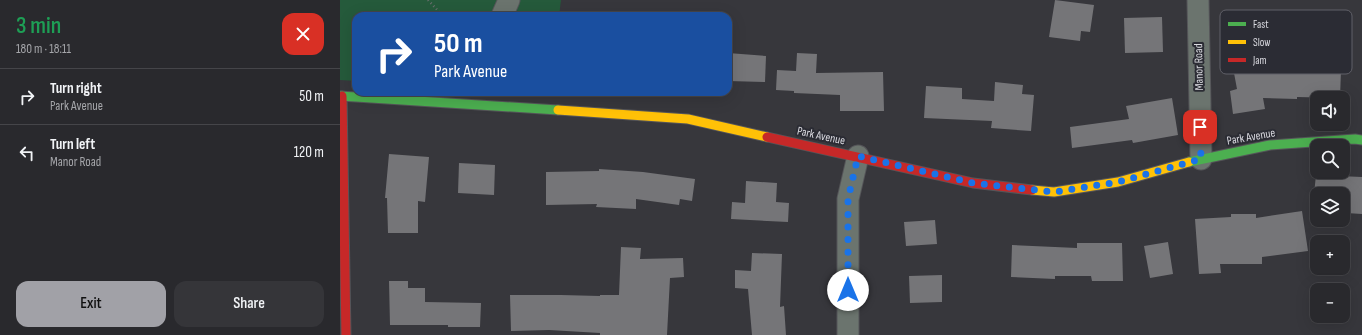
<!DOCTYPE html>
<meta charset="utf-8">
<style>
body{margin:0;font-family:"Sofia Sans Condensed",sans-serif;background:#353539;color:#f1f3f6;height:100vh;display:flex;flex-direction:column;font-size:15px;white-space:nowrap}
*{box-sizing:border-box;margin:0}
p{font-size:13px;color:#a5a6aa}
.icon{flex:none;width:22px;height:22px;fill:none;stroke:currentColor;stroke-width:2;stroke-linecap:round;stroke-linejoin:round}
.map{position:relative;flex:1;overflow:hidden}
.side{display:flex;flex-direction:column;background:#29292d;width:340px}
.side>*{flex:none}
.guide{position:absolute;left:12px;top:12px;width:380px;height:84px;border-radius:12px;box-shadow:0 4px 16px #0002,0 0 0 1px #454549;background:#1a4fa0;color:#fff;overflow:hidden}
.tools{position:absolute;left:970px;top:91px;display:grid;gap:8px}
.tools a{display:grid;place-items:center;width:40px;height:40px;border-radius:8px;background:#29292d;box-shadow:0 4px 16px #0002,0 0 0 1px #454549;font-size:20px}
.pin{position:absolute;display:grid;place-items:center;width:34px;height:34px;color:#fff;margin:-17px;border-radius:8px;box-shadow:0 2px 6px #0006}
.me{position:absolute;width:44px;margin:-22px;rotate:0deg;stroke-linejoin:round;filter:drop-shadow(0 0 3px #0008)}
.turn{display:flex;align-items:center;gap:14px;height:84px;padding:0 16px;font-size:18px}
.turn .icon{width:52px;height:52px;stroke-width:2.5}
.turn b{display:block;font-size:28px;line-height:34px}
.round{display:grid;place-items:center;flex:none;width:42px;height:42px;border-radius:12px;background:#353539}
.overview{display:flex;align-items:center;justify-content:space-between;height:68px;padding:0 16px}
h1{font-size:24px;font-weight:600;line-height:30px;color:#1e9e55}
.button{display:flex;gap:8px;margin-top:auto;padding:8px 16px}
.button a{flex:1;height:46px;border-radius:12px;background:#a1a1a7;color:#111;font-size:16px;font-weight:600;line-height:46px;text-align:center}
.button a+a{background:#353539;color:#f1f3f6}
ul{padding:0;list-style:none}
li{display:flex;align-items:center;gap:12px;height:56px;padding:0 16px;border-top:1px solid #454549}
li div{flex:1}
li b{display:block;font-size:15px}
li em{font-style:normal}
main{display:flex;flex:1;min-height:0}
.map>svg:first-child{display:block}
.green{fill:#255a3b}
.building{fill:#757578}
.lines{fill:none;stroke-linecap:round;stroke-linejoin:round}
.street-casing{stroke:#555559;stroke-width:23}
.fast-casing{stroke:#555559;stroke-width:11}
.slow-casing{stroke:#555559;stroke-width:11}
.jam-casing{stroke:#555559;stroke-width:11}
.path{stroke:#6b6f6f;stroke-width:2.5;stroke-dasharray:1 3;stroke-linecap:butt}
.street{stroke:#6b746e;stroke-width:21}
.fast{stroke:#4caf50;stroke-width:9}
.slow{stroke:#ffc107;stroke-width:9}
.jam{stroke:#c62828;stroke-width:9}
.route{stroke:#1a73e8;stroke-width:7;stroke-dasharray:0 12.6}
.labels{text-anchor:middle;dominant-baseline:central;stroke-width:4;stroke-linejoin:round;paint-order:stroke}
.street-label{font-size:12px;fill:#dadae0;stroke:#2b2c34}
.key{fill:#2b2c34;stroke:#606068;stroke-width:1}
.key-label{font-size:11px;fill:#dadae0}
</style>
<main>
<section class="side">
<div class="overview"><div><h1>3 min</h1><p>180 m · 18:11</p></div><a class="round" style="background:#d93025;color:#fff"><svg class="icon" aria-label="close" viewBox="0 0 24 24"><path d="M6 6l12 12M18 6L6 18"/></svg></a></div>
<ul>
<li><svg class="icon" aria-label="right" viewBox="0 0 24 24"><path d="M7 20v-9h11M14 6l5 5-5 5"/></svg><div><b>Turn right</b><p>Park Avenue</p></div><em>50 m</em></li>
<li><svg class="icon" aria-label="left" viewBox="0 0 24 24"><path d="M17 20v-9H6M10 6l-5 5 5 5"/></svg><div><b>Turn left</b><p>Manor Road</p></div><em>120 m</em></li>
</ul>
<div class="button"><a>Exit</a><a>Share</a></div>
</section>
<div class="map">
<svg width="1022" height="335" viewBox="0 0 1022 335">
<rect width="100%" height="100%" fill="#37373c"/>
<path class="green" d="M 0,0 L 221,0 L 219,16 L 16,16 L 16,81 L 0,80 Z"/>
<g class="building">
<path d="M 715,0 L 754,5 L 750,32 L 741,31 L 740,41 L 709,37 Z"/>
<path d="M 822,17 L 823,52 L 785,53 L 784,18 Z"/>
<path d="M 978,41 L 1002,42 L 1000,98 L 957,97 L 957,99 L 923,98 L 925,109 L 893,114 L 890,91 L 897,89 L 894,73 L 934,67 L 934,56 L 977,58 Z"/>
<path d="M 388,53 L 426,56 L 425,82 L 388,81 Z"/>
<path d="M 457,53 L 477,54 L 476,73 L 543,72 L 544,111 L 500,111 L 500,95 L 454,93 L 454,91 L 436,90 L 437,70 L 456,71 Z"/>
<path d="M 655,82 L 683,85 L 682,94 L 694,95 L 691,131 L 651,128 L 652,121 L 584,118 L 586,86 L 622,88 L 622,99 L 654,101 Z"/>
<path d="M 832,98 L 838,135 L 793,143 L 792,140 L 732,148 L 730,127 L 789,119 L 786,106 Z"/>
<path d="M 49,154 L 89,157 L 85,202 L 78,201 L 78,233 L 48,233 L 47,198 L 45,198 Z"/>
<path d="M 119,163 L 155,165 L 154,195 L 118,193 Z"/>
<path d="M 259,169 L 303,172 L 355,179 L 352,201 L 340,199 L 339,205 L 296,199 L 296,209 L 256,207 L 257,204 L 206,205 L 206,172 L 259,171 Z"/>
<path d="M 976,175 L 1022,177 L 1022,214 L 1006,213 L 1007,194 L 974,194 Z"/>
<path d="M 406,181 L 437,183 L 436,202 L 449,203 L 448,222 L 391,219 L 392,202 L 405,203 Z"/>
<path d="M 962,211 L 968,251 L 922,257 L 922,264 L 880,264 L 881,273 L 859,274 L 855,219 L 891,217 L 891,214 L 916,214 L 916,218 Z"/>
<path d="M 595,220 L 597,244 L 566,246 L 564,222 Z"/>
<path d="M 828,242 L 833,274 L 810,278 L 804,246 Z"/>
<path d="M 737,243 L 782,243 L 783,281 L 752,281 L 751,276 L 715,276 L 715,279 L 671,277 L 672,245 L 737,248 Z"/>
<path d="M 281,247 L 301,248 L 300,259 L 343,258 L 344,277 L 330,278 L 327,335 L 260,335 L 260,333 L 209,330 L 171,331 L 170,295 L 221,295 L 260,296 L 260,295 L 279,295 Z"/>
<path d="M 412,253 L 442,254 L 440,307 L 444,306 L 446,335 L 412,335 L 408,289 L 395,288 L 395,270 L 411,271 Z"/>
<path d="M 602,275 L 602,302 L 570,303 L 569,276 Z"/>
<path d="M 49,281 L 68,281 L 68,288 L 85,288 L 85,302 L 141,303 L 140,327 L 108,327 L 108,325 L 50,325 Z"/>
</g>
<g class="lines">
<defs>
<g id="street">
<path d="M 858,0 L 861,159"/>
<path d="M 162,16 L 169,0"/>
<path d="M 508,335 L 508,199 L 518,156"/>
</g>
<g id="fast">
<path d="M 0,96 L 218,110"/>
<path d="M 849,162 L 930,145 L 1015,139 L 1022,140"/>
</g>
<g id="slow">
<path d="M 218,110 L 348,119 L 427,137"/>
<path d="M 692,190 L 714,192 L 778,182 L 849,162"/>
</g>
<g id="jam">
<path d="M 2,96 L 6,335"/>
<path d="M 427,137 L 633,183 L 692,190"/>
</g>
</defs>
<use href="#street" class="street-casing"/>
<use href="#fast" class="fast-casing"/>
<use href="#slow" class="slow-casing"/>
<use href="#jam" class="jam-casing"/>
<path class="path" d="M 88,0 L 103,16"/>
<use href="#street" class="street"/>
<use href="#fast" class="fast"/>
<use href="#slow" class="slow"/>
<use href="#jam" class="jam"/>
</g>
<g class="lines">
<path class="route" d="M 508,290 L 508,199 L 518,156 L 633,183 L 714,192 L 778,182 L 861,159 L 860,127"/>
</g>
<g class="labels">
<g class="street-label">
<text transform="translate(859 67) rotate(-91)">Manor Road</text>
<text transform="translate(481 136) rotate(12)">Park Avenue</text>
<text transform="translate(911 137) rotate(-10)">Park Avenue</text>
</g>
</g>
<rect x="880" y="10" width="132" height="64" rx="6" class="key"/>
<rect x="888" y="22" width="18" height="4" fill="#4caf50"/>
<rect x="888" y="40" width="18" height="4" fill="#ffc107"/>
<rect x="888" y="58" width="18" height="4" fill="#c62828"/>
<g class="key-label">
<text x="913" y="28">Fast</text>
<text x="913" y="46">Slow</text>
<text x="913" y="64">Jam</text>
</g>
</svg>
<div class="tools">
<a><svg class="icon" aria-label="sound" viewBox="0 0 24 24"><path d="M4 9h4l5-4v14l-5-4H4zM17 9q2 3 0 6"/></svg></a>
<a><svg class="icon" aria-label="search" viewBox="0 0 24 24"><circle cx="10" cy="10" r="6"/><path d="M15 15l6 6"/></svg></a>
<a><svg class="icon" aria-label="layers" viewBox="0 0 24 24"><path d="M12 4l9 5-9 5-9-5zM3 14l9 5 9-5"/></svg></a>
<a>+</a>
<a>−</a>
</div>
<div class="pin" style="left:860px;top:127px;background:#d93025"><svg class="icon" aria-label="arrive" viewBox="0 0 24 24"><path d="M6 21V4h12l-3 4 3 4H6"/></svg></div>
<svg class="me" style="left:508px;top:290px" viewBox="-20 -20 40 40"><circle r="19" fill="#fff"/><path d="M0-13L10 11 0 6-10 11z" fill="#1a73e8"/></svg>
<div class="guide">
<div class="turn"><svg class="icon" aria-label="right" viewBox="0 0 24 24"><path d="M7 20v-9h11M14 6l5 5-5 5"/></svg><div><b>50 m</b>Park Avenue</div></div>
</div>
</div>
</main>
